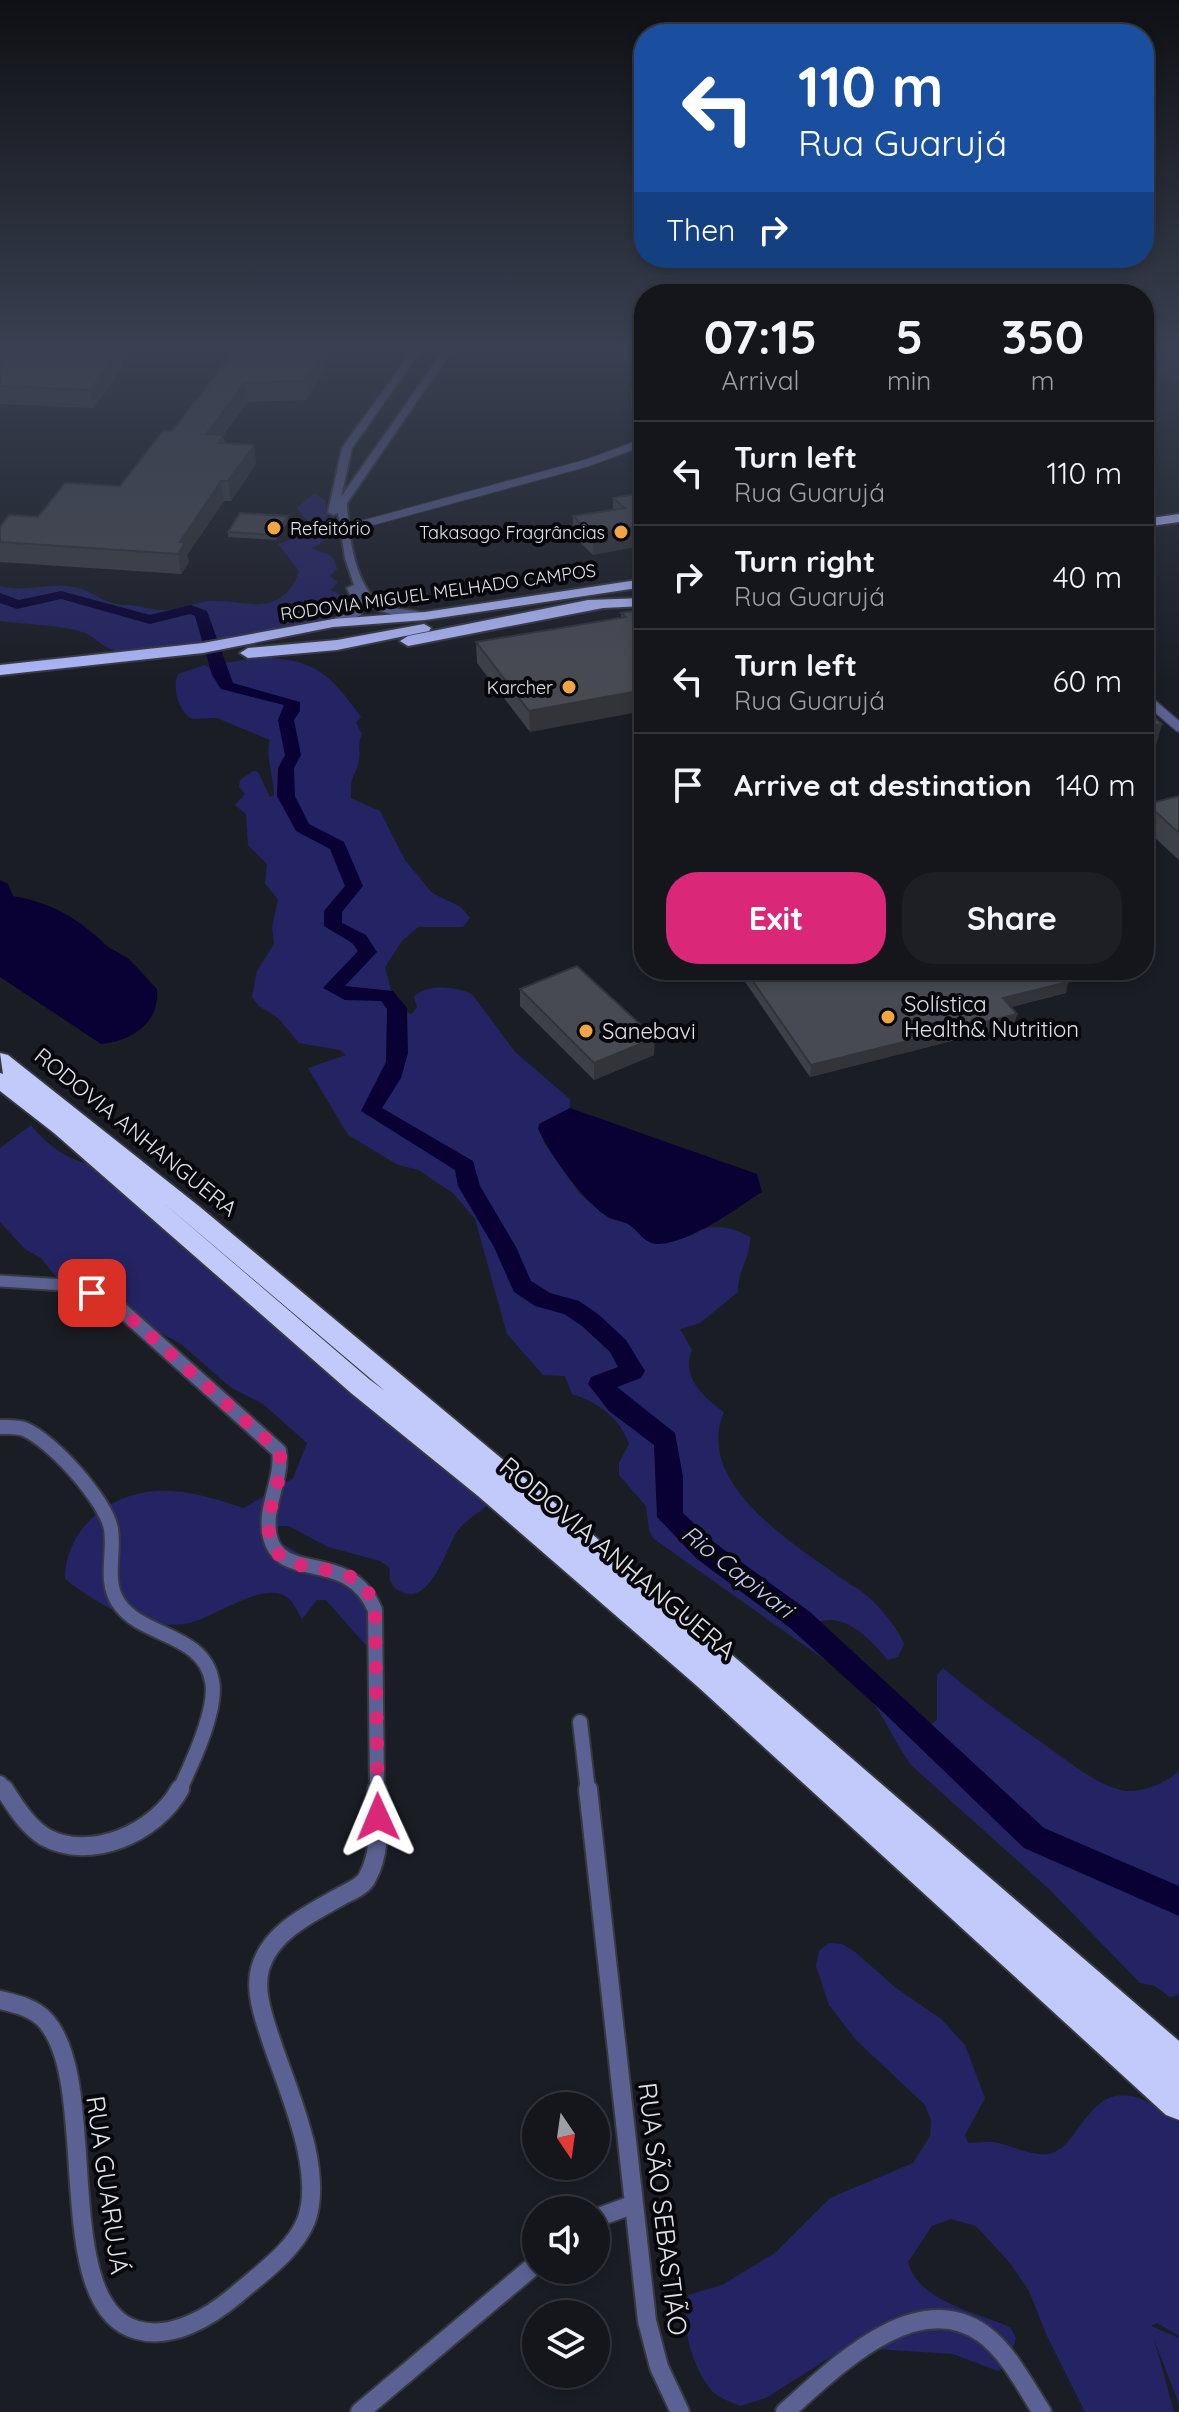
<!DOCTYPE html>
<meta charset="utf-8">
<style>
body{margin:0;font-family:Quicksand,sans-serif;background:#1d1f25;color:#f1f3f6;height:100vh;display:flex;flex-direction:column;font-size:30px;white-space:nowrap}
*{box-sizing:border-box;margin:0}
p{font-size:26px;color:#9d9fa3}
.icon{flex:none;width:44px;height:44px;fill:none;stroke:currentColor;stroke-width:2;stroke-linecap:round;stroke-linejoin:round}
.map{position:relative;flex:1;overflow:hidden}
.panel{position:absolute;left:634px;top:284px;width:520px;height:696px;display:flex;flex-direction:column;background:#14161c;border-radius:32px;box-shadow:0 4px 12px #0003,0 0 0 2px #33353b}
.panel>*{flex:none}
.hud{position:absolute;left:634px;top:24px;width:520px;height:244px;border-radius:32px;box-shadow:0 4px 12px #0003,0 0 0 2px #33353b;background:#1a4fa0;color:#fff;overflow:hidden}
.needle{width:52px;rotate:167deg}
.tools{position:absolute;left:522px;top:2092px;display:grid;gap:16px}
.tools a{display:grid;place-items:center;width:88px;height:88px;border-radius:50%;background:#14161c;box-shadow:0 4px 12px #0003,0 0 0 2px #33353b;font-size:40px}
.pin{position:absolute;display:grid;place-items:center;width:68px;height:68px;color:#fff;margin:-34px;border-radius:16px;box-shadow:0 4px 12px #0006}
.me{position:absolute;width:88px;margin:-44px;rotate:359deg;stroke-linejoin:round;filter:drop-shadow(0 0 6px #0008)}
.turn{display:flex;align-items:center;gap:28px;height:168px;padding:0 32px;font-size:36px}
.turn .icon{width:104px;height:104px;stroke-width:2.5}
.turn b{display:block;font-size:56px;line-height:68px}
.then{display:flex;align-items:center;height:76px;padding:0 32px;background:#0003;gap:16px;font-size:30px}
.eta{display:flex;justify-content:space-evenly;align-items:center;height:136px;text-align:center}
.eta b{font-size:48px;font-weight:700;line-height:56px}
.action{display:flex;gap:16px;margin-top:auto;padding:16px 32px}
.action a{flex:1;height:92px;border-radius:32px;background:#db2777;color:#fff;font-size:32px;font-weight:700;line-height:92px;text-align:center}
.action a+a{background:#1d1f25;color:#f1f3f6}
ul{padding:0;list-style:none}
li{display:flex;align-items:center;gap:24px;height:104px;padding:0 32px;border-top:2px solid #33353b}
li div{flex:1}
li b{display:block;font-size:30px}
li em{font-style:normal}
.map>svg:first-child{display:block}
.green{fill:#242464}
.water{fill:#090134}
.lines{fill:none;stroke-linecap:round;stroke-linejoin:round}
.river{fill:#090134;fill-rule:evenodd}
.minor-far4-casing{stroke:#373940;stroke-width:9}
.minor-far3-casing{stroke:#373940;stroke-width:12}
.minor-far2-casing{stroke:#373940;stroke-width:15}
.minor-far1-casing{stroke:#373940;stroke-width:18}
.minor-casing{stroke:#373940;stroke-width:22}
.tertiary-casing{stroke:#373940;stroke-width:4}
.trunk-casing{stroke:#373940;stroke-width:4}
.motorway-casing{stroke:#373940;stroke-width:4}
.minor-far4{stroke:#5b6193;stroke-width:7}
.minor-far3{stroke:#5b6193;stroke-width:9}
.minor-far2{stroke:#5b6193;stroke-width:11}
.minor-far1{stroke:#5b6193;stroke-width:14}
.minor{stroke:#5b6193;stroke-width:18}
.tertiary{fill:#5b6193;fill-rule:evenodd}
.trunk{fill:#b0b9fc;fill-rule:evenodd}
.motorway{fill:#c2cafc;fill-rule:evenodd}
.wall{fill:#3e4047}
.shaded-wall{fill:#32343a}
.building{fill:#484a53;stroke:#32343a;stroke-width:2}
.route{stroke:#db2777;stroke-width:14;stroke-dasharray:0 25.2}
.poi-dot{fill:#f3a443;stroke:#07070b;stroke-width:3}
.labels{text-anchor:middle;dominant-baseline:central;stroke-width:8;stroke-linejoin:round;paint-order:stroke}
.far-poi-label{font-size:18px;fill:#e1e2e8;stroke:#07070b;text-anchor:end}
.far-street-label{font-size:18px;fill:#e1e2e8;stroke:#07070b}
.poi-label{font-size:22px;fill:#e1e2e8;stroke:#07070b;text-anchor:start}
.street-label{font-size:22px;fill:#e1e2e8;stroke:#07070b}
.water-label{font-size:24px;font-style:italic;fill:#c5ccf6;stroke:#07070b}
.near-street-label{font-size:26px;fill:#e1e2e8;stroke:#07070b}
</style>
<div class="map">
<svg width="1179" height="2412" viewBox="0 0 1179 2412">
<rect width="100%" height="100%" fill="#1b1d25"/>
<g class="green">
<path d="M 1157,347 L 1179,347 L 1179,382 L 1158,369 L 1153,354 Z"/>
<path d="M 314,493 L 325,500 C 328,523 336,539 312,548 C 325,556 333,550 337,569 L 330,576 L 338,582 L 331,590 L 351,601 L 346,611 C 308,626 147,661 111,649 C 101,646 95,637 85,633 C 60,624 27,625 0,621 L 0,586 C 24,592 43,584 67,586 C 90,589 94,597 112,603 C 120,606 129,604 137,606 C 172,614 170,610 203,602 C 234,595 281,625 299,571 L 278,544 L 297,537 L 309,523 L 297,508 Z"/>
<path d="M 262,657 C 316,660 330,674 361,717 L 356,723 L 362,734 C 357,744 361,750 359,760 C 355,779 350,773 351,798 L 380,811 L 405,860 L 432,893 L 461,907 L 470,918 L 463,927 L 418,927 L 402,941 L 385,967 L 393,998 L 402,1011 L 412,1014 L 417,1007 L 414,997 C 427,983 455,987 472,994 L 515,1052 L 570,1099 L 570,1108 L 539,1124 L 544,1143 L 580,1194 L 608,1218 L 628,1224 L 655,1244 C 696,1237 708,1214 750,1237 C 751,1257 737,1271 738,1292 L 700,1323 L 680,1329 L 692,1350 C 680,1376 704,1398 724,1412 C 692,1486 802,1549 851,1585 C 867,1591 898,1626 904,1644 L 898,1657 L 888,1660 C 870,1639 845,1611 815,1623 L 816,1630 L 917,1718 L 930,1725 L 937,1720 L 937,1675 L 943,1668 C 977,1697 1012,1722 1048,1747 C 1069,1762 1092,1781 1117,1789 C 1135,1796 1167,1784 1179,1770 L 1179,1995 L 1170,1997 L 1155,1986 L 1140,1983 L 1049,1889 L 911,1765 C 892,1738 881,1709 859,1684 L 654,1539 L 649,1530 L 646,1506 L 619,1475 L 619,1463 L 629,1444 C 620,1418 598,1402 572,1394 L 565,1376 L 543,1375 L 507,1334 L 475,1219 L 453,1193 L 433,1180 L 419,1170 L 398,1165 L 348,1135 L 308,1068 L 346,1055 L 340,1050 L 299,1043 L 278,1018 L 259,1006 L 252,997 L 257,971 L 274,944 L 272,927 L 278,900 L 265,883 L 267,864 L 248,845 L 246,814 L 235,805 L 245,794 L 239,787 L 240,780 L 253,771 L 258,772 L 270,797 L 274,795 C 274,779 265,754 270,740 L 217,718 L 192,719 C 178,711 172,688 178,674 L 205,665 L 217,674 L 225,663 Z"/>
<path d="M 31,1125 C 44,1142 68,1161 90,1164 L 489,1504 C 480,1512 467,1519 459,1529 C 446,1545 431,1611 398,1590 C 389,1584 389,1577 390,1568 L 380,1561 L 328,1547 L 289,1526 L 279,1526 L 271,1531 L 273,1538 L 301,1555 L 355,1574 L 366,1587 L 372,1603 L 369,1649 L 326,1600 L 317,1600 L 302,1619 C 298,1613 294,1602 288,1598 C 264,1578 211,1621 184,1624 C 139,1629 99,1605 65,1579 C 65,1524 118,1487 171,1491 C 195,1492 222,1501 244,1508 L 293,1478 L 307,1443 L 263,1404 L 230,1387 L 181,1344 L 142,1323 L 119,1306 L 61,1283 L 41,1258 L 25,1249 L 0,1222 L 0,1148 Z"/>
<path d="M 829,1943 L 842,1944 L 854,1951 L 896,1988 L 941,2019 L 965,2045 L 985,2098 L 965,2135 L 968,2143 C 976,2143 985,2141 993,2142 C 1012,2145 1029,2156 1048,2154 C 1087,2149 1090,2047 1179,2124 L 1179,2336 L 1157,2323 L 1151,2326 L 1179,2338 L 1179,2404 L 1154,2339 L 1174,2412 L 1085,2412 L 1047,2336 L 1029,2291 L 1010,2263 L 976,2226 L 951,2219 L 932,2226 L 908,2262 C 918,2301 975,2312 1010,2327 L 1016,2338 L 1008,2364 L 998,2371 L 953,2354 L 858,2348 L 832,2356 L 766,2398 L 740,2406 C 732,2402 718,2398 712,2391 C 692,2367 680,2325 688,2295 L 722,2285 L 775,2253 L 830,2198 L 913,2163 L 930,2136 L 931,2120 L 925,2105 L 856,2040 L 829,2005 L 816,1966 L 819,1951 Z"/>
</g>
<g class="water">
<path d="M 0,880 L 8,884 L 13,896 C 50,902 78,918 105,944 C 112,951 124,954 131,961 C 140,970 148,980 157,989 C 160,1024 131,1041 101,1044 L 0,977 Z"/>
<path d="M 570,1108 L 757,1174 L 762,1192 C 735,1209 691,1243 658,1244 C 644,1244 639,1231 628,1224 C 621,1220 612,1220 605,1215 C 580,1197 552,1157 538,1129 L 539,1124 Z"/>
</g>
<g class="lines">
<path class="river" d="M 61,591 L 150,615 L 191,605 L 207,611 L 233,683 L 300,702 L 300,711 L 294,720 L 301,755 L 294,768 L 295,796 L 309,824 L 344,842 L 363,886 L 342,912 L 342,923 L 366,935 L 377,952 L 345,986 L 393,991 L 407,1008 L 408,1053 L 401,1078 L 382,1108 L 473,1161 L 480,1186 L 516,1247 L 531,1281 L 550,1293 L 579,1301 L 598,1314 L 626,1340 L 645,1371 L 641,1378 L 617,1387 L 675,1433 L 683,1477 L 683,1513 L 715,1543 L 810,1612 L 1044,1828 L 1179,1886 L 1179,1916 L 1024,1848 L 883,1712 L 790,1628 L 697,1559 L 657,1517 L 654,1445 L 609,1411 L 588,1384 L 591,1377 L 618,1367 L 610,1352 L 582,1326 L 564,1314 L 535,1306 L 514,1292 L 494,1247 L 458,1186 L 455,1170 L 361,1111 L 386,1062 L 387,1009 L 381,1001 L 345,1000 L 323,988 L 358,951 L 352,943 L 324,926 L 324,911 L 345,886 L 330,849 L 296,831 L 277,796 L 278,768 L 285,755 L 278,720 L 284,705 L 221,689 L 212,675 L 195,616 L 190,614 L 150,624 L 61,599 L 17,609 L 0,603 L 0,593 L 19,600 Z"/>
<defs>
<path id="minor-far4" d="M 334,532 L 587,463 L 644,442"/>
<path id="minor-far3" d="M 1144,697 L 1179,727"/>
<path id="minor-far2" d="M 0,1281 L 64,1285 L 97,1298"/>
<g id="minor-far1">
<path d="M 92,1296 L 116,1305 L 279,1451 C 283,1480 263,1508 270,1537 C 281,1584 349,1547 375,1610 L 377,1791"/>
<path d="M 0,1427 C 8,1427 17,1426 24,1429 C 52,1440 106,1501 111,1529 C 115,1553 104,1580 118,1602 C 141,1638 203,1632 212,1681 C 218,1709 191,1766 179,1791"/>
<path d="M 580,1722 L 588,1791"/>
<path d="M 0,1783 L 6,1791"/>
</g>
<g id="minor">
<path d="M 4,1789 C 15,1806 27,1826 45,1837 C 90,1862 156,1833 180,1789"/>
<path d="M 588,1789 L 647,2321 L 659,2367 L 680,2412"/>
<path d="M 0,2000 C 16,2004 32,2007 44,2019 C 103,2079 48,2306 137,2330 C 172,2340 210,2317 236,2295 C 259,2275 294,2251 306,2221 C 325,2170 287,2089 271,2040 C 264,2018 254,1992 260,1969 C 270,1931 312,1913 343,1895 C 351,1891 363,1886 367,1878 C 382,1851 378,1819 377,1789"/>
<path d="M 596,2218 L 632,2205"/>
<path d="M 360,2412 L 536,2264"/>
<path d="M 785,2412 C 833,2370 914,2286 982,2333 C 1008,2351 1025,2386 1042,2412"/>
</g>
<path id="tertiary" d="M 415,347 L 423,347 L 352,448 L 341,497 L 446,347 L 454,347 L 347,503 C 348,532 355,595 387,606 C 401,611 418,609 430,616 L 425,619 C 402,616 377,616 361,597 L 363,602 L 361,615 L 337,625 L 329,625 L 329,621 L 352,611 L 353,602 L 347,588 L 354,585 L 345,558 L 338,513 L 333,515 L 328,512 L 342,448 Z"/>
<g id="trunk">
<path d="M 1179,514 L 1179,522 L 1144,527 L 1144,519 Z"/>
<path d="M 644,579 L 644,587 L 425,620 L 333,627 L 203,653 L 0,675 L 0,665 L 203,643 L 333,619 L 425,612 Z"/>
<path d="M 644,598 L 644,606 L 603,608 L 408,646 L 400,641 L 408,636 L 588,600 Z"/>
<path d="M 424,624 L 431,628 L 429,631 L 337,650 L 248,658 L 240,653 L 248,648 L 337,640 Z"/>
</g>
<path id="motorway" d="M 0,1053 L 8,1055 L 200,1207 L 592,1534 L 1179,2041 L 1179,2120 L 1166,2115 L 697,1686 L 478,1496 L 351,1393 L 54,1133 L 0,1091 L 0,1073 L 3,1074 ZM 160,1200 L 385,1391 L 369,1379 Z"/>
</defs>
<use href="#minor-far4" class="minor-far4-casing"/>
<use href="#minor-far3" class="minor-far3-casing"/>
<use href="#minor-far2" class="minor-far2-casing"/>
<use href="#minor-far1" class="minor-far1-casing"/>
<use href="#minor" class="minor-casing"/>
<use href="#tertiary" class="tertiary-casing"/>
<use href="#trunk" class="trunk-casing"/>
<use href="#motorway" class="motorway-casing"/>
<use href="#minor-far4" class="minor-far4"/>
<use href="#minor-far3" class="minor-far3"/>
<use href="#minor-far2" class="minor-far2"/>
<use href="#minor-far1" class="minor-far1"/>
<use href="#minor" class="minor"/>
<use href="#tertiary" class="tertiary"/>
<use href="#trunk" class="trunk"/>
<use href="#motorway" class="motorway"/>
</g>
<g class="wall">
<path d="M 0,347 L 119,350 L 122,368 L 93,408 L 0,404 Z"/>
<path d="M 234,352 L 322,355 L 324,373 L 306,400 L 248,402 L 223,435 L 225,443 L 254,445 L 256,464 L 231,501 L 224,501 L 187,555 L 189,562 L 181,574 L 0,562 L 0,527 L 38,517 L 120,486 L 172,431 Z"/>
<path d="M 644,386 L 644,414 L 631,409 L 631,390 Z"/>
<path d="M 644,497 L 644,545 L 593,555 L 573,536 L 573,516 L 613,510 L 613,498 Z"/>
<path d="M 288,516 L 288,521 L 276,540 L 228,537 L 228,532 Z"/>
<path d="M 644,609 L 530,732 L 477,663 L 476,642 L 621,618 L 621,613 Z"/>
<path d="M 1179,796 L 1179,860 L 1144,828 L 1144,816 L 1147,804 Z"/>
<path d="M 737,970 L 1080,970 L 1062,974 L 1068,982 L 1066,993 L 1011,1007 L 1017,1014 L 1014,1025 L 810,1077 Z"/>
<path d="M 520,989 L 654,1055 L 594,1080 L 520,1006 Z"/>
</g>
<g class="shaded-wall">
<path d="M 119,350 L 122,368 L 93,408 L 90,390 Z"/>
<path d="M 322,355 L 324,373 L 306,400 L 304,381 Z"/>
<path d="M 245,383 L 248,402 L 209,452 L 206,434 Z"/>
<path d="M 254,445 L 256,464 L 231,501 L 228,481 Z"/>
<path d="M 221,481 L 224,501 L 187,555 L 189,562 L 181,574 L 178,554 L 180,542 Z"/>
<path d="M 288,516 L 288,521 L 276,540 L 276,535 Z"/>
<path d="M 644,525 L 644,545 L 593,555 L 593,535 Z"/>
<path d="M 644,690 L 644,711 L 530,732 L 529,711 Z"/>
<path d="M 1162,724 L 1156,745 L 1144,747 L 1144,727 Z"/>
<path d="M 1053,970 L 1080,970 L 1052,976 Z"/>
<path d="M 1068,982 L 1066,993 L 1001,1009 L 1003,998 Z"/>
<path d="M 1017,1014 L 1014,1025 L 810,1077 L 811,1065 Z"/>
<path d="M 655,1038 L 654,1055 L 594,1080 L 594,1063 Z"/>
</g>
<g class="building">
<path d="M 0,347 L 51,347 L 119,350 L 90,390 L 0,386 Z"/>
<path d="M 234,352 L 322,355 L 304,381 L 245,383 L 206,434 L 224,435 L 219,443 L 254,445 L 228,481 L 221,481 L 180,542 L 185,542 L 178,554 L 0,542 L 0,527 L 9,515 L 38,517 L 65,483 L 120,486 L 163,431 L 172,431 Z"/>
<path d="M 644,386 L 644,396 L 631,390 Z"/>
<path d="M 640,493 L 644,497 L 644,525 L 593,535 L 573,516 L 625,508 L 613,498 Z"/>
<path d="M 240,513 L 288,516 L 276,535 L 228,532 Z"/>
<path d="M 644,609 L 644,690 L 529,711 L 476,642 L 626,617 L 621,613 Z"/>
<path d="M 1144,708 L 1162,724 L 1144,727 Z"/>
<path d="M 1179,796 L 1179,833 L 1147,804 Z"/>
<path d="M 577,966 L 655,1038 L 594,1063 L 520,989 Z"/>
<path d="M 745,970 L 1058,970 L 1068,982 L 1003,998 L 1017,1014 L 811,1065 Z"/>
</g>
<linearGradient id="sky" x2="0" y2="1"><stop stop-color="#0f1014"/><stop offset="0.51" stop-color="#394051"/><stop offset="1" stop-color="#394051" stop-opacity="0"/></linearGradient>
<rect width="1179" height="685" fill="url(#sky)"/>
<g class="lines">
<path class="route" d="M 92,1293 L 116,1305 L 279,1451 C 287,1481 259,1514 272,1544 C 289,1585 361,1549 375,1610 L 378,1817"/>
</g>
<g class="poi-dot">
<circle cx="274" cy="528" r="8"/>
<circle cx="621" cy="532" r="8"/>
<circle cx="569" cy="687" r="8"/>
<circle cx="888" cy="1017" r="8"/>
<circle cx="586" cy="1031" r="8"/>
</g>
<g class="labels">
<g class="far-poi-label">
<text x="290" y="528" text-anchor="start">Refeitório</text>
<text x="605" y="532">Takasago Fragrâncias</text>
<text x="553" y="687">Karcher</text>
</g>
<g class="far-street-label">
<text transform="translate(438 592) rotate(-8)">RODOVIA MIGUEL MELHADO CAMPOS</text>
</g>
<g class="poi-label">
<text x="904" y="1004">Solística<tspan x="904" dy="25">Health&amp; Nutrition</tspan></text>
<text x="602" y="1031">Sanebavi</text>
</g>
<g class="street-label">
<text transform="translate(136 1132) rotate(39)">RODOVIA ANHANGUERA</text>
</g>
<g class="water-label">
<text transform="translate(738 1571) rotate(38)">Rio Capivari</text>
</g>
<g class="near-street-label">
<text transform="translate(618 1558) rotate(40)">RODOVIA ANHANGUERA</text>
<text transform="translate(108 2185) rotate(82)">RUA GUARUJÁ</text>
<text transform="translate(663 2209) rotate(83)">RUA SÃO SEBASTIÃO</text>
</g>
</g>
</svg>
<div class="tools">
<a><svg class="needle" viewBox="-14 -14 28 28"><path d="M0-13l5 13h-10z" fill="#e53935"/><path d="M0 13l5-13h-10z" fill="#9d9fa3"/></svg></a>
<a><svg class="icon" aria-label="sound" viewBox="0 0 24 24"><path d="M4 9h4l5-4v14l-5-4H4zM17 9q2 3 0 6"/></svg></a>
<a><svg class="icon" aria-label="layers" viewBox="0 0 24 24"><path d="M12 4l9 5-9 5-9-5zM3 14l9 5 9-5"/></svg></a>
</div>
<div class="pin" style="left:92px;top:1293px;background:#d93025"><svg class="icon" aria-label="arrive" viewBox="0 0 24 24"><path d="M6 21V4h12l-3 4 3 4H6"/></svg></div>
<svg class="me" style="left:378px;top:1817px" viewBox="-20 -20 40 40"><path d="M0-17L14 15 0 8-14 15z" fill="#db2777" stroke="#fff" stroke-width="4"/></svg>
<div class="hud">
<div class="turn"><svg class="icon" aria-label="left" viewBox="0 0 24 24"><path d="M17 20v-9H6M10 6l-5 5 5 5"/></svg><div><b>110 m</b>Rua Guarujá</div></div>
<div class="then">Then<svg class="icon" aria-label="right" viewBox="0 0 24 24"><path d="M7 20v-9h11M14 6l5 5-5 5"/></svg></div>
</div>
<section class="panel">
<div class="eta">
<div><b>07:15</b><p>Arrival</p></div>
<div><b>5</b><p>min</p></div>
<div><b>350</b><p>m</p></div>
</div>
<ul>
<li><svg class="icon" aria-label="left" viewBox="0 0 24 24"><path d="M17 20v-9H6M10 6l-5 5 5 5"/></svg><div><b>Turn left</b><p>Rua Guarujá</p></div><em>110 m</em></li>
<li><svg class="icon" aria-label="right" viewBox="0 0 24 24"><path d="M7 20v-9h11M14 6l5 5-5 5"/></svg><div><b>Turn right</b><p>Rua Guarujá</p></div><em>40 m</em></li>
<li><svg class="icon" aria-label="left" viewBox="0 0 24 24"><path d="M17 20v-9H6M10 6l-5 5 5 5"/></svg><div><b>Turn left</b><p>Rua Guarujá</p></div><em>60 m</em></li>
<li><svg class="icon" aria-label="arrive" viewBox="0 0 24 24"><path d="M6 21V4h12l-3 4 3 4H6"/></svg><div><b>Arrive at destination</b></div><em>140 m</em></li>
</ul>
<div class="action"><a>Exit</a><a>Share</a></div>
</section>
</div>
